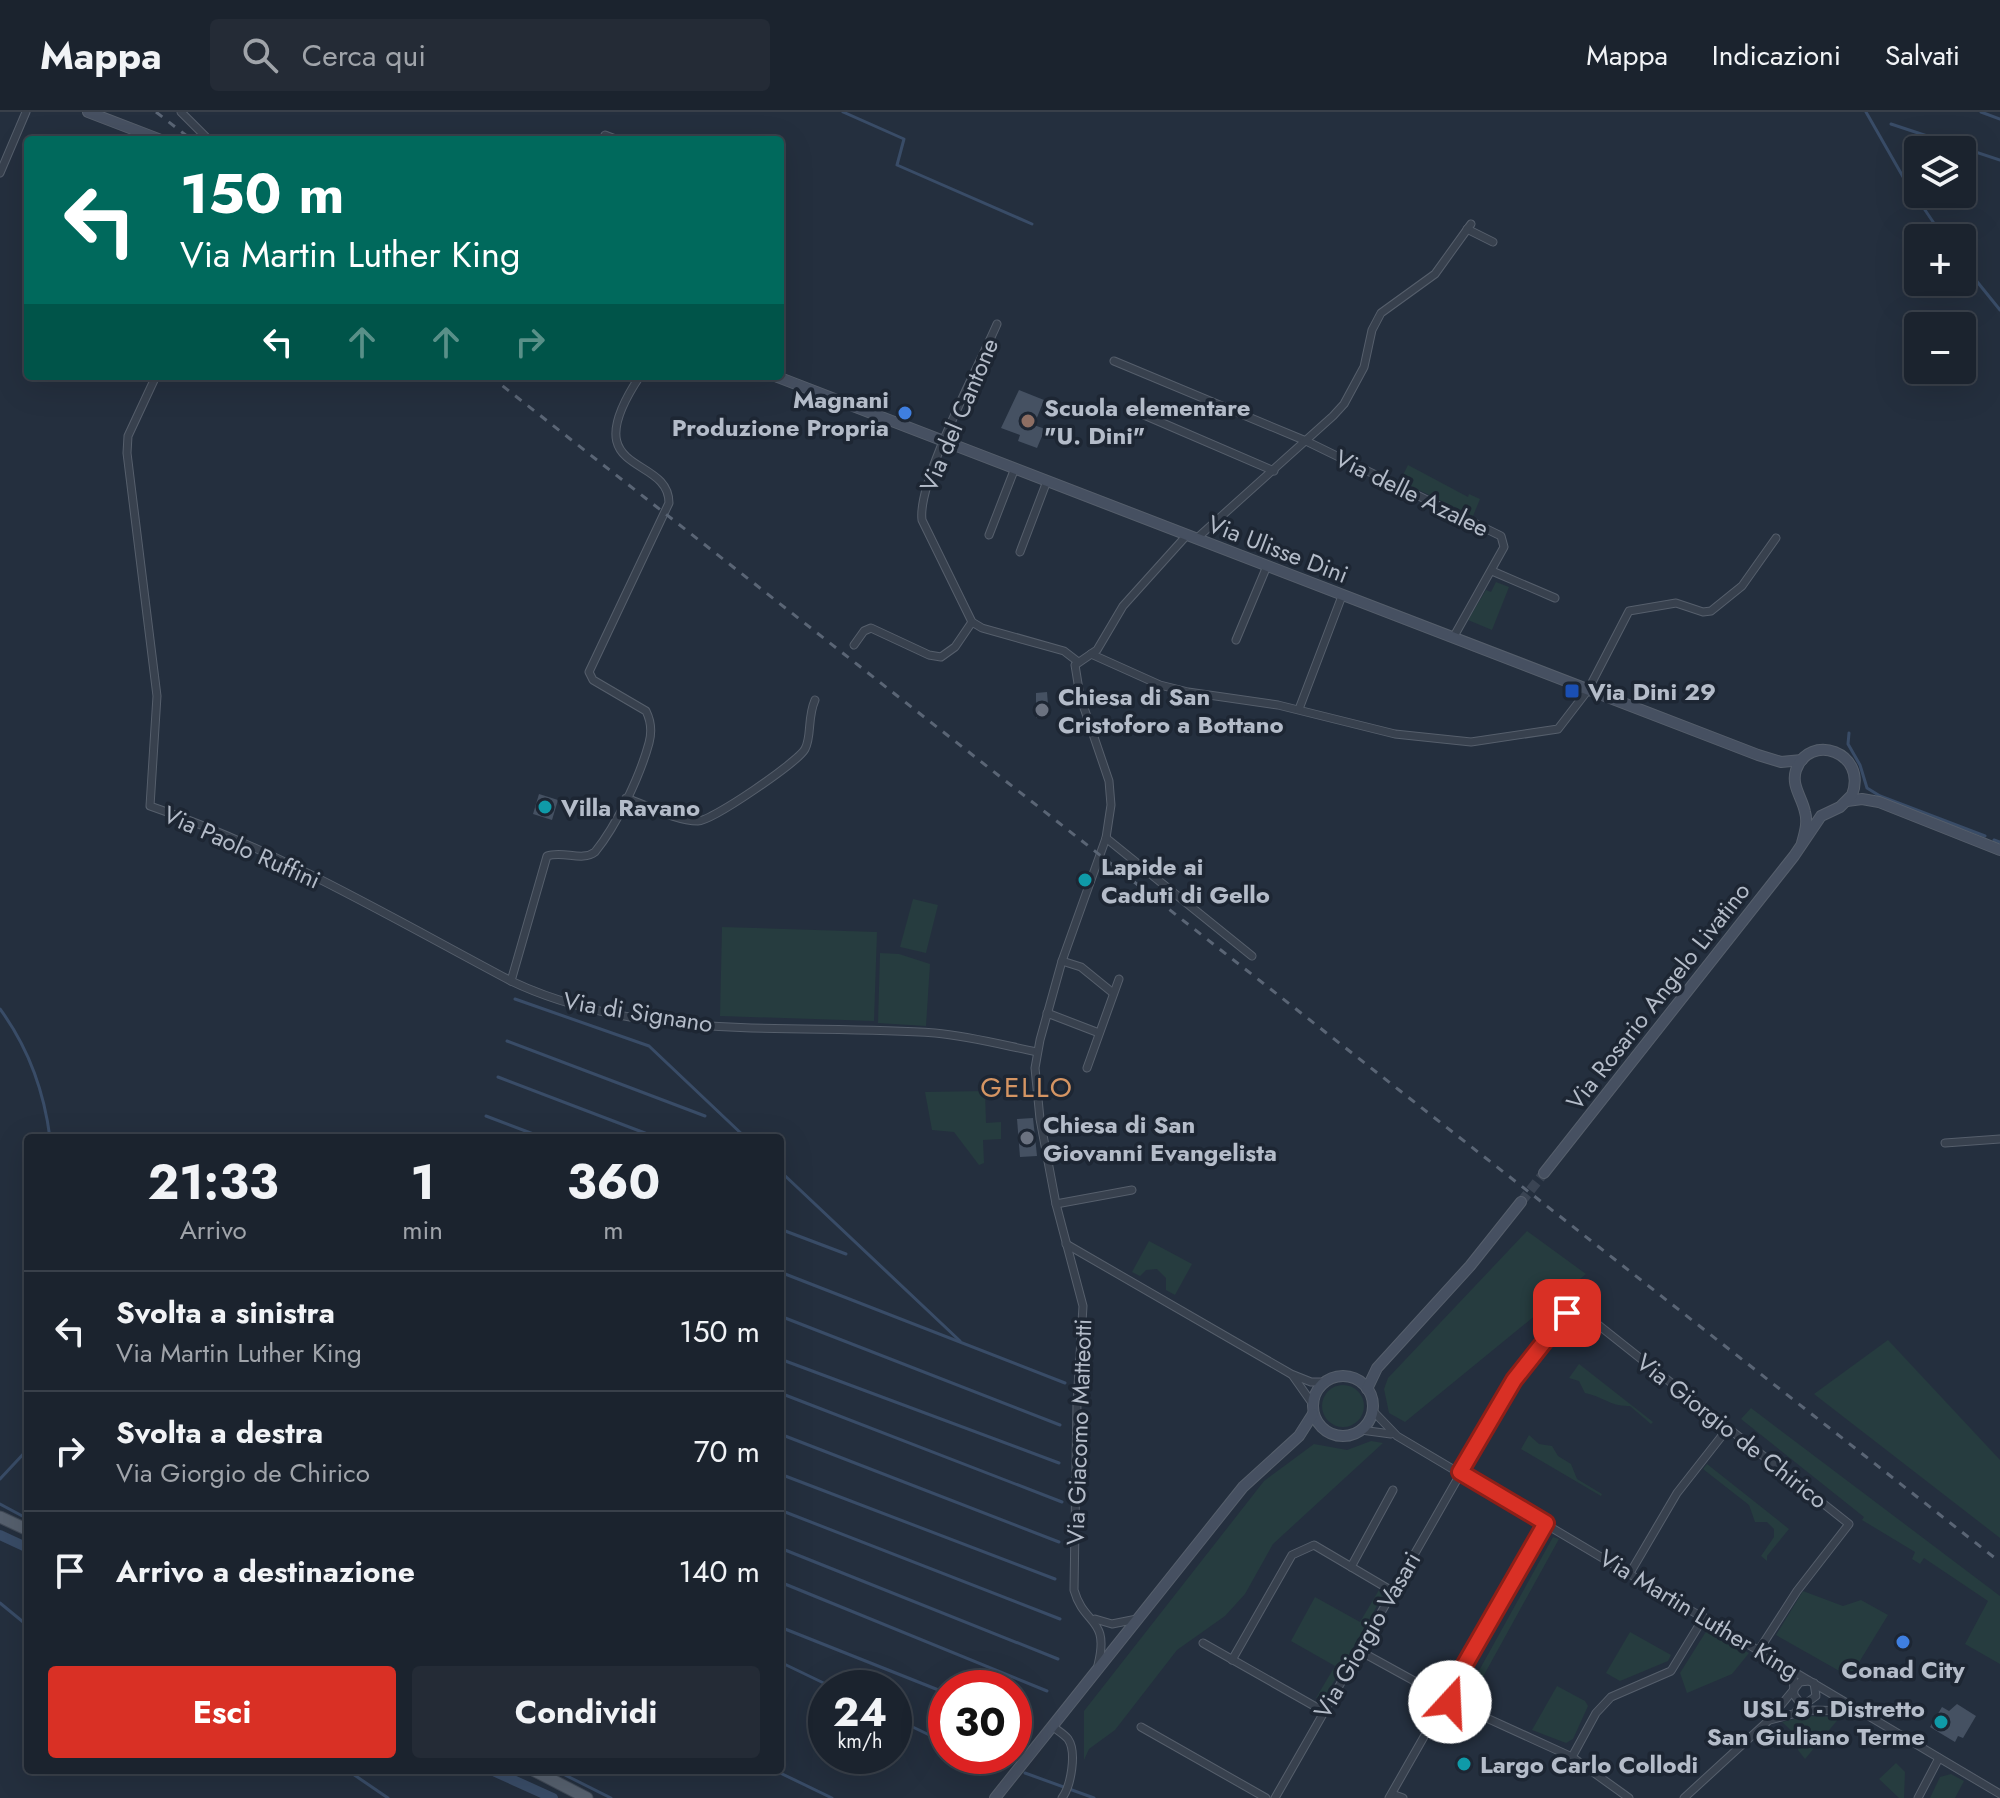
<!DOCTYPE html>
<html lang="it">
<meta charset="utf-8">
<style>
body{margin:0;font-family:Jost,sans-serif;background:#242b36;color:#f1f3f6;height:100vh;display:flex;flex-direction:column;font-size:30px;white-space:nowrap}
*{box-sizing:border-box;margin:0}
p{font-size:26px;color:#a0a4aa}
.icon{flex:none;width:44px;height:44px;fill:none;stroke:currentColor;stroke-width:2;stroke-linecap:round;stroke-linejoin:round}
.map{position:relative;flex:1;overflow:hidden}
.panel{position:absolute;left:24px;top:1022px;width:760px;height:640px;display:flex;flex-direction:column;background:#1b232e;border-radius:8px;box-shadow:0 8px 32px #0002,0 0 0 2px #39404a}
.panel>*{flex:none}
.top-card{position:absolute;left:24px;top:24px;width:760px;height:244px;border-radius:8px;box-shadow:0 8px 32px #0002,0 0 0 2px #39404a;background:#00695c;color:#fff;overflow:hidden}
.controls{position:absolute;left:1904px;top:24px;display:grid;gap:16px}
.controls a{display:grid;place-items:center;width:72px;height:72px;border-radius:8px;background:#1b232e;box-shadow:0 8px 32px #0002,0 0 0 2px #39404a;font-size:40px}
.speed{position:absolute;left:808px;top:1558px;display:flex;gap:16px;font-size:40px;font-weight:700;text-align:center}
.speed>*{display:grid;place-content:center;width:104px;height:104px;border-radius:50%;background:#1b232e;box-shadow:0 8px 32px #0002,0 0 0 2px #39404a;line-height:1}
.speed small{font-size:20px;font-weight:400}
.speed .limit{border:12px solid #d22;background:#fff;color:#111}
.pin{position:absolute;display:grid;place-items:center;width:68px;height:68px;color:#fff;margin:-34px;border-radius:16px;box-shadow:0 4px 12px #0006}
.me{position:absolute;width:88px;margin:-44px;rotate:20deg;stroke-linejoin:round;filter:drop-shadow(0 0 6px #0008)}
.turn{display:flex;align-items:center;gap:28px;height:168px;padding:0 24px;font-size:36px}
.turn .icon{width:104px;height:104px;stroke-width:2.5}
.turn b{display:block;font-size:56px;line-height:68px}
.lanes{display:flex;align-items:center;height:76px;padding:0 24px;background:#0003;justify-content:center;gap:40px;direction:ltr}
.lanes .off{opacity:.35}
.eta{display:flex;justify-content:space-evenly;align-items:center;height:136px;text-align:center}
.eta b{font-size:48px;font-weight:700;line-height:56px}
.primary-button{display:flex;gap:16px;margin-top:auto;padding:16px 24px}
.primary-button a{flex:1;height:92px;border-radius:8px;background:#d93025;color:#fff;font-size:32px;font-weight:700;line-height:92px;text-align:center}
.primary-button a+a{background:#242b36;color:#f1f3f6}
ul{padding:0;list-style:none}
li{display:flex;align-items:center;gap:24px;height:120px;padding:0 24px;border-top:2px solid #39404a}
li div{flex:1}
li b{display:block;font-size:30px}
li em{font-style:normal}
header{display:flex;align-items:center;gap:48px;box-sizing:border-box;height:112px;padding:0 40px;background:#1b232e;border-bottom:2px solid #39404a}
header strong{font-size:38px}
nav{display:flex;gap:44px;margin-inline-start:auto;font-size:28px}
.search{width:560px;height:72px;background:#242b36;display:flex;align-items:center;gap:20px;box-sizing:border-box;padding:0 28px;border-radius:8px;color:#a0a4aa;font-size:30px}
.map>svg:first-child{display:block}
.green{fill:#263c3f}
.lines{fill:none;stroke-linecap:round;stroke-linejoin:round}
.stream{stroke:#394c67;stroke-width:3}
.canal{stroke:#394c67;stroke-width:10}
.building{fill:#455162}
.secondary-tunnel{stroke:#3a4453;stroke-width:10;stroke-dasharray:10 5;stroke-linecap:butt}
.street-casing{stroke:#565f6c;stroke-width:9}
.secondary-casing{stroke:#565f6c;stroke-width:12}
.primary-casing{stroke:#414a57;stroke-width:13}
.street{stroke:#38414e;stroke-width:7}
.secondary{stroke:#465061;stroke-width:10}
.primary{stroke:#56606e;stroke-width:11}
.rail{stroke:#5a6575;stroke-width:3;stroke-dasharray:8 8;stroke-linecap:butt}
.route-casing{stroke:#8d1f18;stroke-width:20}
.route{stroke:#d93025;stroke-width:14}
.shop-dot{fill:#3f7fe0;stroke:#1d2633;stroke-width:3}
.education-dot{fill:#8d6e63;stroke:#1d2633;stroke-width:3}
.transit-dot{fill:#1a4fb4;stroke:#1d2633;stroke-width:3}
.worship-dot{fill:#6b7280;stroke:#1d2633;stroke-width:3}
.culture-dot{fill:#0f9aa8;stroke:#1d2633;stroke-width:3}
.labels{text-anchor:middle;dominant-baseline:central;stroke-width:7;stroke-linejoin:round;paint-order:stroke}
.poi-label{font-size:24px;font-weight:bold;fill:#b4bcc9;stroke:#1d2633;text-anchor:start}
.street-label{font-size:24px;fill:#b4bcc9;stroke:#1d2633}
.quarter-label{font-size:28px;letter-spacing:2px;fill:#d59563;stroke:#1d2633}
</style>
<header>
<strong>Mappa</strong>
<div class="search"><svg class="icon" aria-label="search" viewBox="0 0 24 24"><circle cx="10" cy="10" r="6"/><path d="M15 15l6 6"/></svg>Cerca qui</div>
<nav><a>Mappa</a><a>Indicazioni</a><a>Salvati</a></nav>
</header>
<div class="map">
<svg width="2000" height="1686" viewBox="0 0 2000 1686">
<rect width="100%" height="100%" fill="#242f3e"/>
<g class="green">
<path d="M 1408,353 L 1468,385 L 1469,382 L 1480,387 L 1473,404 L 1400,369 Z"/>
<path d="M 1496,470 L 1509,475 L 1492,518 L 1468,508 L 1486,478 L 1491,480 Z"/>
<path d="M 913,787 L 938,793 L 926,841 L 900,835 Z"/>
<path d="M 722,815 L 877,820 L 874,909 L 720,904 Z"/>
<path d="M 880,841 L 899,842 L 930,852 L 926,914 L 878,911 Z"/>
<path d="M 985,979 L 986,1011 L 1001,1010 L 1001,1027 L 983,1028 L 984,1051 L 979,1053 L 954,1020 L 932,1018 L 925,980 Z"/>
<path d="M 1527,1119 L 1586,1162 L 1405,1310 L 1389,1301 L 1384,1277 L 1388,1266 Z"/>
<path d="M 1149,1129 L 1192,1152 L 1175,1183 L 1166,1178 L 1166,1166 L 1157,1157 L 1146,1158 L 1140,1164 L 1132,1160 Z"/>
<path d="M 1888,1228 L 2000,1348 L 2000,1426 L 1814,1282 Z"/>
<path d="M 1579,1252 L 1653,1310 L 1651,1312 L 1630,1294 C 1611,1295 1602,1284 1585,1281 L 1579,1269 L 1569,1266 Z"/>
<circle cx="1343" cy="1294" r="21"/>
<path d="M 1751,1296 L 2000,1484 L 2000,1552 L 1965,1532 L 1988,1489 L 1924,1446 L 1920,1452 L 1912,1447 L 1915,1440 L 1862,1408 L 1864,1405 L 1741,1307 Z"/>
<path d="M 1529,1323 L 1539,1332 L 1552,1334 L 1558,1344 L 1571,1352 L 1577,1367 L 1602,1382 L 1601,1384 L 1521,1337 Z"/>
<path d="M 1371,1329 L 1383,1331 L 1273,1432 L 1245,1482 L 1225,1504 L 1177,1538 L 1115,1618 L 1089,1637 L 1084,1648 L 1084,1599 L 1264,1369 L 1314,1332 L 1347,1338 Z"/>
<path d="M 1707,1352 L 1789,1417 L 1767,1444 L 1767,1449 L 1761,1444 L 1774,1425 L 1774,1417 L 1767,1410 L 1755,1410 L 1749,1393 L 1703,1357 Z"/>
<path d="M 1553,1425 L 1559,1427 L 1468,1592 L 1460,1588 L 1456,1582 L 1463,1570 L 1471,1573 Z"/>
<path d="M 1379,1478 L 1382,1485 L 1325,1585 L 1316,1586 L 1335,1554 L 1291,1529 L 1315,1485 L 1360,1510 Z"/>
<path d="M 1803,1479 L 1843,1494 L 1861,1488 L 1888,1503 L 1850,1565 L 1776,1523 Z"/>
<path d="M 1707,1518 L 1749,1541 L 1732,1562 L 1687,1581 L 1680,1561 Z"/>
<path d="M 1630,1520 L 1671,1543 L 1668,1549 L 1620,1569 L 1606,1561 Z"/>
<path d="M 1557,1574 L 1585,1589 L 1588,1594 L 1573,1627 L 1566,1631 L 1532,1618 Z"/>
<path d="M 1807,1604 L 1840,1605 L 1805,1647 L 1798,1638 L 1796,1623 L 1782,1610 Z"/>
<path d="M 1896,1651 L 1905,1660 L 1904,1686 L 1899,1686 L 1879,1667 Z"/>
<path d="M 1951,1662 L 1964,1669 L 1955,1686 L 1930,1686 L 1940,1665 Z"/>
</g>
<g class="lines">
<g class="stream">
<path d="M 843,0 L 904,27 L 897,53 L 1032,112"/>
<path d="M 1866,0 L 1906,70 L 1944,126"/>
<path d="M 1981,0 L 2000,7"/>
<path d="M 1891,12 L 2000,48"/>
<path d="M 1962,151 L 2000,198"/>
<path d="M 1849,621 L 1848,632 L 1860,653 L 1867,676 L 1880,684 L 1985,724"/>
<path d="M 1994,728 L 2000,730"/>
<path d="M 515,887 L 649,934 L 746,1026"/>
<path d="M 0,897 C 28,935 44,979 50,1026"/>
<path d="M 507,929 L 705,1004"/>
<path d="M 498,965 L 658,1026"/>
<path d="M 486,1004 L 544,1026"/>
<path d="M 780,1059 L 960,1229"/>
<path d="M 780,1117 L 846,1142"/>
<path d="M 780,1160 L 1065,1271"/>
<path d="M 780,1204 L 1060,1313"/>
<path d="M 780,1247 L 1059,1351"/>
<path d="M 780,1281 L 1062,1390"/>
<path d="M 780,1322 L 1059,1430"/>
<path d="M 780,1362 L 1055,1467"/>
<path d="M 0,1367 L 28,1337"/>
<path d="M 27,1371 L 28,1371"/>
<path d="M 0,1392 L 28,1407"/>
<path d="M 780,1398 L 1060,1507"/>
<path d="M 780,1436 L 1058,1547"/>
<path d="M 780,1470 L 1047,1579"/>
<path d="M 0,1491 L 28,1514"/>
<path d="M 780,1515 L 946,1581"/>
<path d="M 780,1550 L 834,1576"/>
<path d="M 894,1606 L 946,1631"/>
<path d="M 1014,1607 L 1027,1613"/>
<path d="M 980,1644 L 1006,1654"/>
<path d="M 347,1658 L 388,1686"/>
<path d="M 555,1658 L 611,1686"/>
<path d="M 774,1658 L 832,1686"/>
<path d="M 1025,1661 L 1094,1686"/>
</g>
<g class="canal">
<path d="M 0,1423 L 28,1436"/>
<path d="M 491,1658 L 553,1686"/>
</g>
</g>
<g class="building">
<path d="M 1019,278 L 1044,288 L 1034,313 L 1045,317 L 1037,336 L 1018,329 L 1020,323 L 1001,316 Z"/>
<path d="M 1047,580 L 1049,605 L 1036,606 L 1036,581 Z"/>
<path d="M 539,682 L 558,688 L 552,708 L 533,702 Z"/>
<path d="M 1033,1006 L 1037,1044 L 1020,1045 L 1017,1007 Z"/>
<path d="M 1957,1592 L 1976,1604 L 1963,1626 L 1958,1624 L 1955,1630 L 1930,1615 L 1942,1595 L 1949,1599 Z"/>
</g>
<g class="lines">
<path class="secondary-tunnel" d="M 1521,1090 L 1544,1061"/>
<defs>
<g id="street">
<path d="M 181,0 L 209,28"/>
<path d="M 603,28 L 605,23 L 618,28"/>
<path d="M 0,61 L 26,0"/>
<path d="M 1467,117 L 1493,130"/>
<path d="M 997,212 C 979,254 917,369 922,408 L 972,510 L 982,516 L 1064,539 L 1077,549"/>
<path d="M 1114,249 L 1306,329 L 1501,424 L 1504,435 L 1453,526"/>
<path d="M 156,264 L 128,324 L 127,341 L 157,584 L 150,694 C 276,737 394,807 511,869"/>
<path d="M 640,264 C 572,366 669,341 669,391 L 589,560 L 593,568 L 646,599 C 651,609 652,620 649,631 C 640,664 617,713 595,740 C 582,750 563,738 547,744 L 511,869 C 641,931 795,911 935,921 C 969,924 1003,933 1037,940"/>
<path d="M 1144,303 L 1274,359"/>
<path d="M 989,423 L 1015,356"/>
<path d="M 1196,427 L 1333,304 L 1344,292 L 1364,255 L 1372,218 L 1381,201 L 1435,162 L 1471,112"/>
<path d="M 1020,440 L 1047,369"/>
<path d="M 1492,459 L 1555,486"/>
<path d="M 1236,528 L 1267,454"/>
<path d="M 854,533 L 864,519 L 871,516 L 929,543 L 941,545 L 955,535 L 972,510"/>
<path d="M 1091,542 L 1160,573 L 1188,580 L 1278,593 L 1395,622 L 1471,630 L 1558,617 L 1588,578 L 1629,499 L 1676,491 L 1703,500 L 1711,499 L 1742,474 L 1776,426"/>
<path d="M 1299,597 L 1342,484"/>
<path d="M 626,686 C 647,693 675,709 698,709 C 712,709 798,650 805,637 C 812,624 807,606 815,588"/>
<path d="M 1106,726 L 1252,844"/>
<path d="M 1062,849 L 1081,855 L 1113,881"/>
<path d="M 1047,901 L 1099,921"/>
<path d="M 1087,956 L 1119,867"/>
<path d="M 1945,1031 L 2000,1027"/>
<path d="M 1056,1092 L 1132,1078"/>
<path d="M 1066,1132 L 1291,1262 L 1311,1270 L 1324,1270"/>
<path d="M 1293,1264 L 1312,1291"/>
<path d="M 1372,1298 L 1397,1324 L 2000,1682"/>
<path d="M 1361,1318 L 1391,1322"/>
<path d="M 1351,1455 L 1393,1378"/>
<path d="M 1630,1461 L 1677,1381 L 1728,1316"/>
<path d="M 1095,1507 L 1112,1512 L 1137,1507"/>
<path d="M 1203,1531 L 1323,1599"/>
<path d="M 1358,1538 L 1456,1592 L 1572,1645 L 1629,1686"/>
<path d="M 1232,1548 L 1292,1443 L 1314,1433 L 1392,1479"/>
<path d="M 1098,1553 C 1110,1505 1084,1514 1074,1478 L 1077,1291 L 1083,1194 L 1056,1092 L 1040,1007 L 1035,956 L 1040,928 L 1062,849 L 1106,726 L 1111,693 L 1109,669 L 1080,584 L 1075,553 L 1097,538 L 1123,494 L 1187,423"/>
<path d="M 1793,1558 L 1794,1583 L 1800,1591 L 1805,1592"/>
<path d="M 1797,1598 L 1816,1584 L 1814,1571"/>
<path d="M 1770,1608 L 1808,1598 L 1860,1599"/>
<path d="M 1052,1614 C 1057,1618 1064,1622 1068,1627 C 1077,1640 1071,1674 1062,1686"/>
<path d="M 1141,1615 L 1266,1686"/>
<path d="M 1572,1645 L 1596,1601 L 1611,1585 L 1671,1559 L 1704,1505"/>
<path d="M 1392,1682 L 1403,1686"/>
<path d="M 1275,1686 L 1514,1268 L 1571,1199 L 1582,1200 L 1849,1412 L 1797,1479 L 1759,1538"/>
<path d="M 1389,1686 L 1546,1411"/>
<path d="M 1684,1686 L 1768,1609 L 1800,1570 L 1809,1569"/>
<path d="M 1918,1686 L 1939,1646"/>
</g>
<g id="secondary">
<path d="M 88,0 L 161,28"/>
<path d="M 775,264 L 1758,643 L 1781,650 L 1802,648"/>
<path d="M 1847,689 L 1862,687 L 1879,690 L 2000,738"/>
<path d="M 1544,1061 L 1794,744 L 1821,704 L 1840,695 L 1852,683 C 1868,640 1809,620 1796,658 C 1791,674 1802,685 1805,700 C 1808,710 1805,720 1802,731"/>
<circle cx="1343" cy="1294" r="30"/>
<path d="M 1367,1277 L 1377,1256 L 1470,1154 L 1521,1090"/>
<path d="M 995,1686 L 1243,1375 L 1299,1324 L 1313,1302"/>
</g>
<g id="primary">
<path d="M 0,1405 L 28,1418"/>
<path d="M 533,1658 L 587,1686"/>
</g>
</defs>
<use href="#street" class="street-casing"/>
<use href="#secondary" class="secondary-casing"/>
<use href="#primary" class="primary-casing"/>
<use href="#street" class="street"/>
<use href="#secondary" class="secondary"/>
<use href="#primary" class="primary"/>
<g class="rail">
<path d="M 156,0 L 192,28"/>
<path d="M 490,264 L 2000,1450"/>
</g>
</g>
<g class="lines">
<defs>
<path id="route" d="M 1450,1590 L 1445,1587 L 1546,1411 L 1460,1360 L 1514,1268 L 1567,1201"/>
</defs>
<use href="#route" class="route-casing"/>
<use href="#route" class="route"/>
</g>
<g class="shop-dot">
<circle cx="905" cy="301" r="8"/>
<circle cx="1903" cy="1530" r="8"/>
</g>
<circle class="education-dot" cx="1028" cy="309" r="8"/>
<rect class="transit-dot" x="1564" y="571" width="16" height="16" rx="4"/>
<g class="worship-dot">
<circle cx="1042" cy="598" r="8"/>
<circle cx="1027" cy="1026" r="8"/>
</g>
<g class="culture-dot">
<circle cx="545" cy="695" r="8"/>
<circle cx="1085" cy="768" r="8"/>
<circle cx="1941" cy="1610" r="8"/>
<circle cx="1464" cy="1652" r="8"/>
</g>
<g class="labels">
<g class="poi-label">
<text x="889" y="287" text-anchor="end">Magnani<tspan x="889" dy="28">Produzione Propria</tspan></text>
<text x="1044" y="295">Scuola elementare<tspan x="1044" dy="28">"U. Dini"</tspan></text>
<text x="1588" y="579">Via Dini 29</text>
<text x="1058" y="584">Chiesa di San<tspan x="1058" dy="28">Cristoforo a Bottano</tspan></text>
<text x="561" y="695">Villa Ravano</text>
<text x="1101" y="754">Lapide ai<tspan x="1101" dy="28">Caduti di Gello</tspan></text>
<text x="1043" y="1012">Chiesa di San<tspan x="1043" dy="28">Giovanni Evangelista</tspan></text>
<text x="1903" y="1557" text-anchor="middle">Conad City</text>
<text x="1925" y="1596" text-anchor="end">USL 5 - Distretto<tspan x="1925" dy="28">San Giuliano Terme</tspan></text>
<text x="1480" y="1652">Largo Carlo Collodi</text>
</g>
<g class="street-label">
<text transform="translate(959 303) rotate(-67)">Via del Cantone</text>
<text transform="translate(1412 381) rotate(26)">Via delle Azalee</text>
<text transform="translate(1278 437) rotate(21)">Via Ulisse Dini</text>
<text transform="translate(242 735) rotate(24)">Via Paolo Ruffini</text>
<text transform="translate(1658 884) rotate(-52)">Via Rosario Angelo Livatino</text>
<text transform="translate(638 900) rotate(9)">Via di Signano</text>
<text transform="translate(1732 1319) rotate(38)">Via Giorgio de Chirico</text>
<text transform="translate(1079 1320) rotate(-88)">Via Giacomo Matteotti</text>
<text transform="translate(1699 1502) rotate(31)">Via Martin Luther King</text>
<text transform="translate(1367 1523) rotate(-60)">Via Giorgio Vasari</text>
</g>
<g class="quarter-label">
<text x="1027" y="975">GELLO</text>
</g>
</g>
</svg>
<div class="controls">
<a><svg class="icon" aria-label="layers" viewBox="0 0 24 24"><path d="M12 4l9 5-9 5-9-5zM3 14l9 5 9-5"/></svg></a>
<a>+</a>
<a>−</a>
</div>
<div class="speed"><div>24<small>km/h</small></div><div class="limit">30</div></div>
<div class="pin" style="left:1567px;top:1201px;background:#d93025"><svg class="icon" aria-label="arrive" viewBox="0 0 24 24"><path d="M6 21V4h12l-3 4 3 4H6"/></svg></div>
<svg class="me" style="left:1450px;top:1590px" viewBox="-20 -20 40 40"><circle r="19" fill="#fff"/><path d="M0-13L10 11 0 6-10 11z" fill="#d93025"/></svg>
<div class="top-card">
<div class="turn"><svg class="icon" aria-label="left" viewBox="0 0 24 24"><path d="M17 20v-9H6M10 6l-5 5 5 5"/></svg><div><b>150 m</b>Via Martin Luther King</div></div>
<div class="lanes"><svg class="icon" aria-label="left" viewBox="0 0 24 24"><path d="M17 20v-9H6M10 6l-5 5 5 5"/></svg><svg class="icon off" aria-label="ahead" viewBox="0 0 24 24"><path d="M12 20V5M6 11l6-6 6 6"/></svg><svg class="icon off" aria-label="ahead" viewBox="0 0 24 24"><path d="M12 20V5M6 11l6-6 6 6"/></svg><svg class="icon off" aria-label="right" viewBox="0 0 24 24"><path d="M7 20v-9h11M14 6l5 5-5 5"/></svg></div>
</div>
<section class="panel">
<div class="eta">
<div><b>21:33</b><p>Arrivo</p></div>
<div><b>1</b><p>min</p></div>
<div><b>360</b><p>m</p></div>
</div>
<ul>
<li><svg class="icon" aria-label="left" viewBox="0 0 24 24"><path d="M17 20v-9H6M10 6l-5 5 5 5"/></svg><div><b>Svolta a sinistra</b><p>Via Martin Luther King</p></div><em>150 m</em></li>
<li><svg class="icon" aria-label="right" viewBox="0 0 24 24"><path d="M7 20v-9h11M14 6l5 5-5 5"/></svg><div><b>Svolta a destra</b><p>Via Giorgio de Chirico</p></div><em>70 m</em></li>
<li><svg class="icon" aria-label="arrive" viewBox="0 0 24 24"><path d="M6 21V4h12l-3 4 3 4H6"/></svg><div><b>Arrivo a destinazione</b></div><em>140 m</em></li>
</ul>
<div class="primary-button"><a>Esci</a><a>Condividi</a></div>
</section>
</div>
